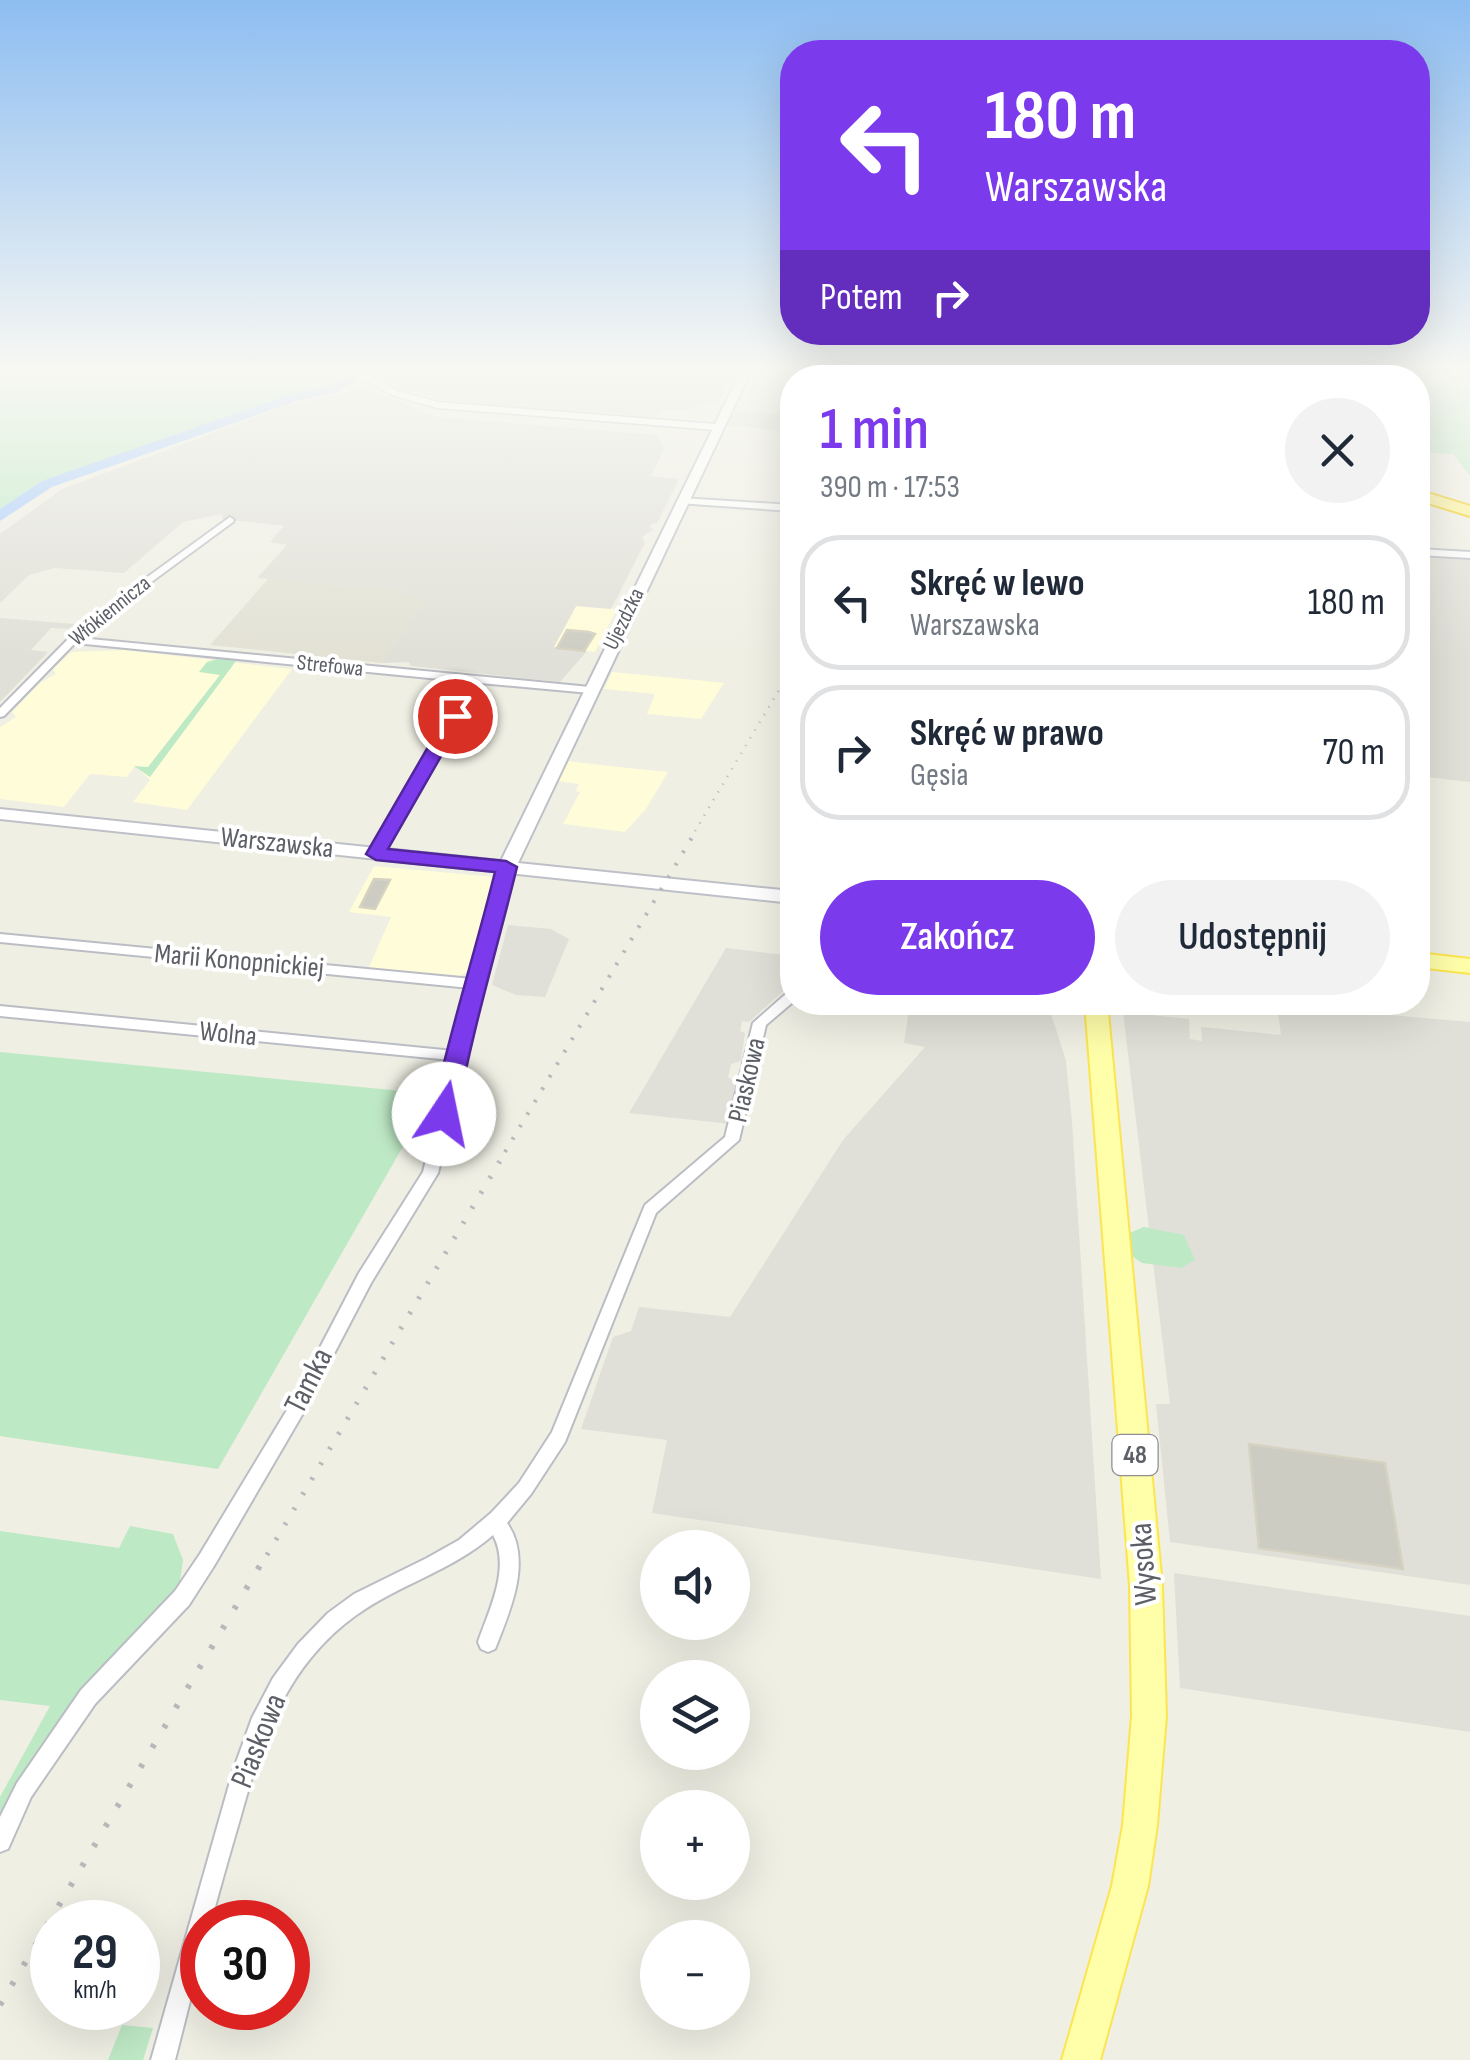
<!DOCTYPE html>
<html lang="pl">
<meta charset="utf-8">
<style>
body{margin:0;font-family:"Sofia Sans Condensed",sans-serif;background:#f2f2f3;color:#1f2937;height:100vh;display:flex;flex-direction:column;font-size:38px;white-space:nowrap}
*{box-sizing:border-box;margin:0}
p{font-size:32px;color:#747a83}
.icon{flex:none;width:55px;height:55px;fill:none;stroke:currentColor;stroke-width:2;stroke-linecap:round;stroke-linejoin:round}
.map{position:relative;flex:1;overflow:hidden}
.drawer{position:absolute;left:780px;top:365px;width:650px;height:650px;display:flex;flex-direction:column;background:#fff;border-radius:40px;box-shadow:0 10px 40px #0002}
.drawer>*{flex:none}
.top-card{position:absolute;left:780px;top:40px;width:650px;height:305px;border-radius:40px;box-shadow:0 10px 40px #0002;background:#7c3aed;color:#fff;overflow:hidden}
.fabs{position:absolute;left:640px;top:1530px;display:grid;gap:20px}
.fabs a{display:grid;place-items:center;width:110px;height:110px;border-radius:50%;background:#fff;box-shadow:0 10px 40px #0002;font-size:50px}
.speed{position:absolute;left:30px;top:1900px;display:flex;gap:20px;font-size:50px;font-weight:700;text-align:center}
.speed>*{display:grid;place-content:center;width:130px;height:130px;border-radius:50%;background:#fff;box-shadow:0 10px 40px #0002;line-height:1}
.speed small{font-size:25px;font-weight:400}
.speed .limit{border:15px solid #d22;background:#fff;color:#111}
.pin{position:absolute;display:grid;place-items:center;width:85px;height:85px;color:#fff;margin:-42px;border:5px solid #fff;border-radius:50%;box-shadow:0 2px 10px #0007}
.me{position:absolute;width:110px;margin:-55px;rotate:11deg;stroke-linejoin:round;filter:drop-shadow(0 0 8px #0008)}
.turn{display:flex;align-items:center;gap:35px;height:210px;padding:0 40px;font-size:45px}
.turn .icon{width:130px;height:130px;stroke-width:2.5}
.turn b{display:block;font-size:70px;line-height:85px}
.then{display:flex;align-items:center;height:95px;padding:0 40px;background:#0003;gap:20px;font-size:38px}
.round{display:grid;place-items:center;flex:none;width:105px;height:105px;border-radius:52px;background:#f2f2f3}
.overview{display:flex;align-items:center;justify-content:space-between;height:170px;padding:0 40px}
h1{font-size:60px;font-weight:600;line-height:75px;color:#7c3aed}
.cta{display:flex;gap:20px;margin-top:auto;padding:20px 40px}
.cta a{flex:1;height:115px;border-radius:60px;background:#7c3aed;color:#fff;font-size:40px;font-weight:600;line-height:115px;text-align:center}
.cta a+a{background:#f2f2f3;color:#1f2937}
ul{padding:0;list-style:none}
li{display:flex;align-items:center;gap:30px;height:135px;margin:0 20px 15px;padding:0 20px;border:5px solid #e0e1e3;border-radius:40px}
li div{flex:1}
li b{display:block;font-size:38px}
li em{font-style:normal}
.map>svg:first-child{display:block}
.commercial{fill:#fffcd9}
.industrial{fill:#e0e0d8}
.education{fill:#e2e1d4}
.green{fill:#bee9c5}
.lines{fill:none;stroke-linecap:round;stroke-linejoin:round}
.river{fill:#a4caff;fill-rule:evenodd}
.building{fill:#cdccc3;stroke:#d5d2c1;stroke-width:2.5}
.minor-casing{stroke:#bbbdc4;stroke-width:4}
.tertiary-casing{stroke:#bbbdc4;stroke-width:3}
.secondary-casing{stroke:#bec0c8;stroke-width:4}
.primary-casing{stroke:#fce550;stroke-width:4}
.motorway-casing{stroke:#f3cb00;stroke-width:4}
.minor{fill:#fff;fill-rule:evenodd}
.tertiary{fill:#fff;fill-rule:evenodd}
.secondary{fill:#fff;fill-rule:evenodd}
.primary{fill:#fffea9;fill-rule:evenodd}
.motorway{fill:#fff38b;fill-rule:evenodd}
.rail-far3{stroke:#b7b8b9;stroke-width:2.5;stroke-dasharray:1 8;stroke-linecap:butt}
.rail-far2{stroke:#b7b8b9;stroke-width:4;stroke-dasharray:2.5 12;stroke-linecap:butt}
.rail-far1{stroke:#b7b8b9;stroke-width:5;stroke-dasharray:2.5 15;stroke-linecap:butt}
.rail{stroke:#b7b8b9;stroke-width:6;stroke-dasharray:4 19;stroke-linecap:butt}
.route{fill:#7c3aed;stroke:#51269a;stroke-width:2.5}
.labels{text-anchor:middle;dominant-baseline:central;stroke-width:8;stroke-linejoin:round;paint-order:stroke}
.far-street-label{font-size:22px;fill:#5c5f66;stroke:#fff}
.shield{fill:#fff;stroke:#8d8f94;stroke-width:2.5}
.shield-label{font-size:25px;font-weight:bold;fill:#5c5f66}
.street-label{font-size:28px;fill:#5c5f66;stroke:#fff}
.near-street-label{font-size:32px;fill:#5c5f66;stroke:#fff}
</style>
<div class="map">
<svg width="1470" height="2060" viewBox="0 0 1470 2060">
<rect width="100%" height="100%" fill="#efefe4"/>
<g class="commercial">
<path d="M 577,605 L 617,609 L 595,652 L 553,647 Z"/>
<path d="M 126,650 L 292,669 L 187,810 L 133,802 L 150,780 L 135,766 L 127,777 L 90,774 L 64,807 L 0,799 L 0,727 L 16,717 L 12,712 L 41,682 L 56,674 L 53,669 L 71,652 Z"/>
<path d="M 612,672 L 706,681 L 724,683 L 701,719 L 647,714 L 655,694 L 604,689 Z"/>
<path d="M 568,761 L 619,767 L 668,772 L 646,809 L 625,832 L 563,824 L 580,792 L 576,791 L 579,784 L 558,781 Z"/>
<path d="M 374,866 L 495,877 L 467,972 L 458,977 L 368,969 L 391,917 L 349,912 Z"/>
</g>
<g class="industrial">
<path d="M 375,373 L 734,373 L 719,401 L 680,411 L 660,410 L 656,417 L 450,401 L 409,391 Z"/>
<path d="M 360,389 L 369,389 L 436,417 L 657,435 L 664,449 L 651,476 L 679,479 L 657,523 L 651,524 L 650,528 L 654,529 L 642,537 L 645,543 L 611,609 L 576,606 L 554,647 L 587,651 L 560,682 L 411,666 L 409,662 L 382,663 L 426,599 L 403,596 L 404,591 L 257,578 L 287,545 L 270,542 L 284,526 L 222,519 L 222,514 L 183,522 L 124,573 L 55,568 L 29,575 L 0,603 L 0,534 L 62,489 L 285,406 Z"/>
<path d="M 735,411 L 792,414 L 792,432 L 728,425 Z"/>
<path d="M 1418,553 L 1470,557 L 1470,782 L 1418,776 Z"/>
<path d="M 0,618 L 75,624 L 70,629 L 51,628 L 31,650 L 48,652 L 0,702 Z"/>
<path d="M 508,925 L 551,929 L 569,939 L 545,997 L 516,995 L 492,985 Z"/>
<path d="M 726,948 L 792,956 L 792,983 L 749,1022 L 742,1021 L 740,1031 L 745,1033 L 741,1061 L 731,1064 L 728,1077 L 736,1083 L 730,1124 L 629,1113 Z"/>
<path d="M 910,1003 L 1047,1003 L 1055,1026 L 1066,1061 L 1072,1122 L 1101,1579 L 652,1513 L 667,1440 L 581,1429 L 613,1337 L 631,1331 L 639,1307 L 730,1317 L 843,1140 L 925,1047 L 904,1043 Z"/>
<path d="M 1277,1005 L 1470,1022 L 1470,1585 L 1170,1542 L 1156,1404 L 1170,1404 L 1123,1012 L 1189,1019 L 1190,1039 L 1202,1041 L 1201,1027 L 1281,1035 Z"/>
<path d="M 1174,1573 L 1470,1616 L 1470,1732 L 1180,1688 Z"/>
</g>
<path class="education" d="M 268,579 L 405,591 L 404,596 L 427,598 L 382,663 L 210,645 Z"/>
<g class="green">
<path d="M 0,373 L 345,373 L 338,381 L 46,484 L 0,514 Z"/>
<path d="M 1389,373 L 1470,373 L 1470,476 L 1453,454 L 1418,452 L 1418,422 L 1429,422 L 1418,407 L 1418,378 L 1393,377 Z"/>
<path d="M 218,659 L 236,661 L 150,777 L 134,766 L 148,767 L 220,675 L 199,672 L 207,662 Z"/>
<path d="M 0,1052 L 433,1094 L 218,1469 L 0,1436 Z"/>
<path d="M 1144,1227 L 1184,1235 L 1195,1260 L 1181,1268 L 1142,1263 L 1129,1254 L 1127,1234 Z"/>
<path d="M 130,1526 L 173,1534 L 183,1560 L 178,1596 L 7,1813 L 0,1812 L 0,1797 L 50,1706 L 0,1700 L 0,1531 L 119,1548 Z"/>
<path d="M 122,2025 L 153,2028 L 143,2060 L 108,2060 Z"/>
</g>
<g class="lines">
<path class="river" d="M 352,373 L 357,374 L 357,380 L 337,392 L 297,401 L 52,487 L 0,521 L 0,509 L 42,481 L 288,395 L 327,386 Z"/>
</g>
<g class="building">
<path d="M 567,630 L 589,632 L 595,634 L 584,651 L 557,648 Z"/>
<path d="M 374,879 L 390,880 L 375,909 L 360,907 Z"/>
<path d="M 1249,1444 L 1385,1463 L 1403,1569 L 1259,1548 Z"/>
</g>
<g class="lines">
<defs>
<g id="minor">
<path d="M 1183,373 L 1193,373 L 1185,378 L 1174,378 Z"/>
<path d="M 681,498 L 792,505 L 792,511 L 678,503 L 677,501 Z"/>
<path d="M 230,517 L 234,520 L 233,522 L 90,627 L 80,638 L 590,687 L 595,690 L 590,693 L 480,683 L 381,854 L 375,858 L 369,854 L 470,682 L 75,643 L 4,716 L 0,717 L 0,708 L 84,623 Z"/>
<path d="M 1418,549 L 1470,552 L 1470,558 L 1418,555 Z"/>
<path d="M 507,863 L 513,867 L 438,1173 L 371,1283 L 302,1415 L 214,1566 L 189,1605 L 95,1704 L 31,1797 L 8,1849 L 0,1852 L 0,1817 L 17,1783 L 81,1690 L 175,1591 L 200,1554 L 290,1405 L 359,1273 L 423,1172 L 451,1060 L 0,1016 L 0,1006 L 454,1051 L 470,988 L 0,942 L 0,934 L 472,979 L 501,867 Z"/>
<path d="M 792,991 L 793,1002 L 766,1025 L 739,1140 L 656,1213 L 565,1442 L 531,1494 L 507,1523 C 533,1560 510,1611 495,1649 L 488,1652 L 481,1649 L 478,1642 C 489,1610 511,1568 493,1535 C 452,1571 399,1584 355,1616 C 285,1667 262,1740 240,1819 C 230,1853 220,1888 211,1922 L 202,1922 L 202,1954 L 175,2060 L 151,2060 L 233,1771 L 252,1718 L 273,1678 L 298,1644 L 328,1613 L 354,1594 L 427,1558 L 459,1540 L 491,1513 L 519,1483 L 552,1432 L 645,1205 L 725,1137 L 753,1023 L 787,993 Z"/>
</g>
<path id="tertiary" d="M 352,373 L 364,373 L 398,391 L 438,402 L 716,424 L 721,427 L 716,430 L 437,408 L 392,395 Z"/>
<path id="secondary" d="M 740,373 L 750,373 L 518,863 L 792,891 L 792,903 L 0,819 L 0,809 L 501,861 Z"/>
<g id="primary">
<path d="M 1418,953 L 1470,959 L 1470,973 L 1418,967 Z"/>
<path d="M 1085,1002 L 1107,1002 L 1162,1586 L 1166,1716 L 1157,1825 L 1148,1886 L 1100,2060 L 1062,2060 L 1112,1886 L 1123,1825 L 1132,1716 L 1130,1586 Z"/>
</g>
<g id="motorway">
<path d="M 1028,373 L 1048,373 L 1057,378 L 1035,378 Z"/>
<path d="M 1418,490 L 1470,506 L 1470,516 L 1418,500 Z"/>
</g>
</defs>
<use href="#minor" class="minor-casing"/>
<use href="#tertiary" class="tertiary-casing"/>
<use href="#secondary" class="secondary-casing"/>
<use href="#primary" class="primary-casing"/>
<use href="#motorway" class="motorway-casing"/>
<use href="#minor" class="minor"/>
<use href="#tertiary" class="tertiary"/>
<use href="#secondary" class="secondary"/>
<use href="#primary" class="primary"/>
<use href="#motorway" class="motorway"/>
<g class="rail-far3">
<path d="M 1131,378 L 1143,373"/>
<path d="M 695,831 L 792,668"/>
</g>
<path class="rail-far2" d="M 505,1152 L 697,829"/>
<path class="rail-far1" d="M 267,1555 L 507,1149"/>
<path class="rail" d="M 0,2005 L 268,1552"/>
</g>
<linearGradient id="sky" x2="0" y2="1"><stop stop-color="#8dbdf1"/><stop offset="0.56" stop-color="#f8f8f3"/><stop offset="1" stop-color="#f8f8f3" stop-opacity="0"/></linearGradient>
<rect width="1470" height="661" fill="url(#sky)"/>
<path class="route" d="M 455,711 L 464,716 L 388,849 L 506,861 L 517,867 C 497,949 472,1031 457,1114 L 444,1123 L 432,1114 C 449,1033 475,953 495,872 L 376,860 L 366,854 L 446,716 Z"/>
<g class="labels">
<g class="far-street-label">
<text transform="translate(110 611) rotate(-39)">Włókiennicza</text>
<text transform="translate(624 619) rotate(-64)">Ujezdzka</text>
<text transform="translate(330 666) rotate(6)">Strefowa</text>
</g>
<rect class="shield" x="1112.5" y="1435" width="45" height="40" rx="8"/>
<g class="shield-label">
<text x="1135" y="1455">48</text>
</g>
<g class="street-label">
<text transform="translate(277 843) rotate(6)">Warszawska</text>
<text transform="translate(239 961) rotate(5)">Marii Konopnickiej</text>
<text transform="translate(228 1034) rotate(6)">Wolna</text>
<text transform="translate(747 1080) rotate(-77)">Piaskowa</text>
</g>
<g class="near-street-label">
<text transform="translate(309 1381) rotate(-63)">Tamka</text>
<text transform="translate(1144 1564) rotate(-94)">Wysoka</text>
<text transform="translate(259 1741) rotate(-68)">Piaskowa</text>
</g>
</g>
</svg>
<div class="fabs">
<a><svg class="icon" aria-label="sound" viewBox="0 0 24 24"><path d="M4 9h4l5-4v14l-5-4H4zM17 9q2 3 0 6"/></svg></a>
<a><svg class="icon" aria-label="layers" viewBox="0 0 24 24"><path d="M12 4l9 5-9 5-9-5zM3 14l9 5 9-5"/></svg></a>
<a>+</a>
<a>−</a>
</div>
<div class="speed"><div>29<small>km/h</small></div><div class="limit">30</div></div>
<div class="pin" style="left:455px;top:716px;background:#d93025"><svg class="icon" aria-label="arrive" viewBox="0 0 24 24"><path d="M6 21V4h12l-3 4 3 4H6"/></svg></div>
<svg class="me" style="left:444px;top:1114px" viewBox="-20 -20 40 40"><circle r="19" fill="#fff"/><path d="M0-13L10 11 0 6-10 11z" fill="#7c3aed"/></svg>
<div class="top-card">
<div class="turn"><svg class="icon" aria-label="left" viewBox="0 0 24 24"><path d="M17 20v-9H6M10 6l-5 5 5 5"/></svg><div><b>180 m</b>Warszawska</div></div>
<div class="then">Potem<svg class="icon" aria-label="right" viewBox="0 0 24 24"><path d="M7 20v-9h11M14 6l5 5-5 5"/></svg></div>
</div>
<section class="drawer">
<div class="overview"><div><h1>1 min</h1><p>390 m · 17:53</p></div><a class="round"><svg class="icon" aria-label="close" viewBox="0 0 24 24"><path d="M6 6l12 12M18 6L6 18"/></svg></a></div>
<ul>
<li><svg class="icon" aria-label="left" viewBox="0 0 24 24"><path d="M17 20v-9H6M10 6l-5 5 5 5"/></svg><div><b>Skręć w lewo</b><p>Warszawska</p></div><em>180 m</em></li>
<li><svg class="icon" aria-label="right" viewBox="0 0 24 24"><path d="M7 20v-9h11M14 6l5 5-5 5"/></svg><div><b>Skręć w prawo</b><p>Gęsia</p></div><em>70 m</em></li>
</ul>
<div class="cta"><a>Zakończ</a><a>Udostępnij</a></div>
</section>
</div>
